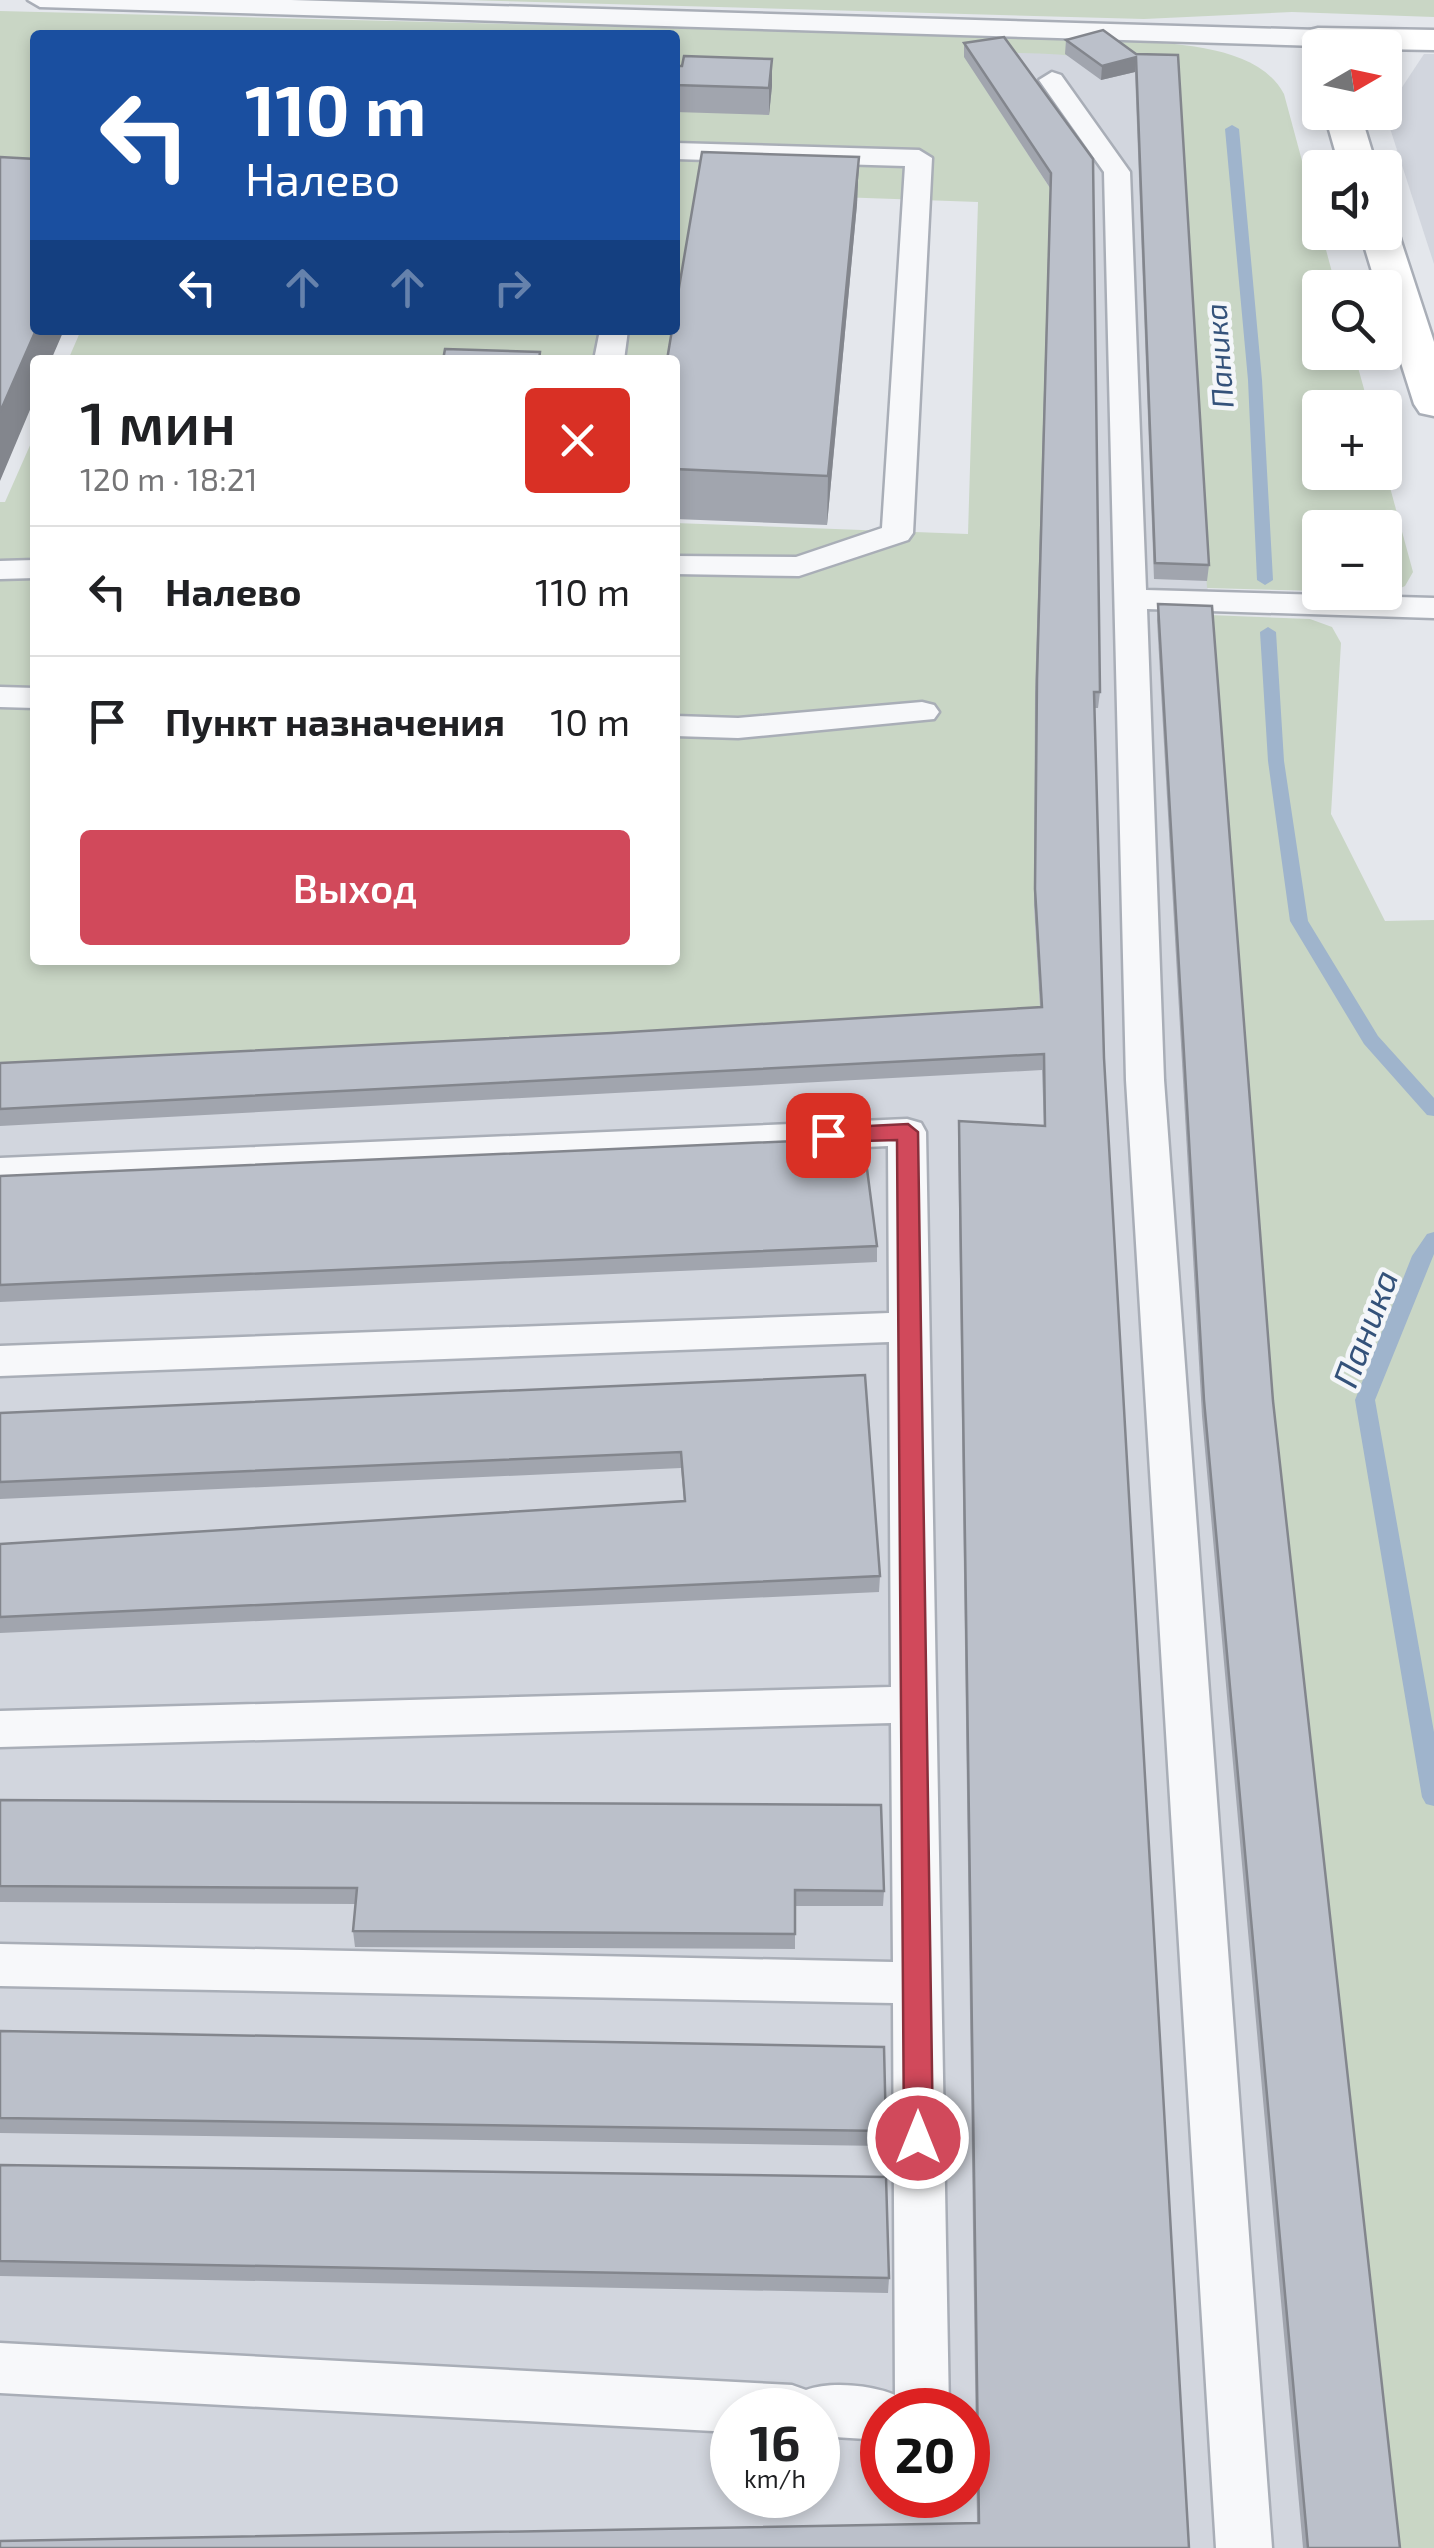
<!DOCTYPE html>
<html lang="ru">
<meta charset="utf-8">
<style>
body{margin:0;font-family:"Exo 2",sans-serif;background:#f2f2f2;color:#202124;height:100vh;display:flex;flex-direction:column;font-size:38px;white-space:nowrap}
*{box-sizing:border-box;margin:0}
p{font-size:32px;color:#757577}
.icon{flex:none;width:55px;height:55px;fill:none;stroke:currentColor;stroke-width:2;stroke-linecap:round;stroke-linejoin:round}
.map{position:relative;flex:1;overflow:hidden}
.drawer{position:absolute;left:30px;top:355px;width:650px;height:610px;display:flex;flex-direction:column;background:#fff;border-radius:10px;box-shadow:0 5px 15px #0003}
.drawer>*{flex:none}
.hud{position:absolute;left:30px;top:30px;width:650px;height:305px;border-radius:10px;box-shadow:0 5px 15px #0003;background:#1a4fa0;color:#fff;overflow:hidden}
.needle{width:65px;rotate:81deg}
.buttons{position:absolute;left:1302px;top:30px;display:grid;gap:20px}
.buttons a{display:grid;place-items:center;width:100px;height:100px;border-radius:10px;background:#fff;box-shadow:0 5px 15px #0003;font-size:50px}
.speed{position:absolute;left:710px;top:2388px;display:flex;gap:20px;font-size:50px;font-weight:700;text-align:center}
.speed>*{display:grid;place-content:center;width:130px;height:130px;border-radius:50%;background:#fff;box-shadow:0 5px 15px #0003;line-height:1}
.speed small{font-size:25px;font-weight:400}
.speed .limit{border:15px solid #d22;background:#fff;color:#111}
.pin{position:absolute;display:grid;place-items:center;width:85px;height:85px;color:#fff;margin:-42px;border-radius:20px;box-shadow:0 5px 15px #0006}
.me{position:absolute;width:110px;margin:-55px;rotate:0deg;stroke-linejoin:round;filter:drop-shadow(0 0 8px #0008)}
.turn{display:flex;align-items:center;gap:35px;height:210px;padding:0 50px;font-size:45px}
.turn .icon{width:130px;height:130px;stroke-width:2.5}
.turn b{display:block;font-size:70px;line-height:85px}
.lanes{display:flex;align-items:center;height:95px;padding:0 50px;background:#0003;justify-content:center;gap:50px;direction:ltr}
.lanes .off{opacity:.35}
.round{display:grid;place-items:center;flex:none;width:105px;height:105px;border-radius:10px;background:#f2f2f2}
.summary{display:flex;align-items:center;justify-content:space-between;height:170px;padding:0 50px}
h1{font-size:60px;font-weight:600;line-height:75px}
.action{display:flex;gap:20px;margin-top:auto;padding:20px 50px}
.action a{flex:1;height:115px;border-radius:10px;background:#d1495b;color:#fff;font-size:40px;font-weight:600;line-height:115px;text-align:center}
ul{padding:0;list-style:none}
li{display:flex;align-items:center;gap:30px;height:130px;padding:0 50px;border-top:2px solid #e0e0e0}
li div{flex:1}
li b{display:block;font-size:38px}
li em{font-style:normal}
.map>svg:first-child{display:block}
.built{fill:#d2d6de;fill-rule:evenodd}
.green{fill:#c9d6c5;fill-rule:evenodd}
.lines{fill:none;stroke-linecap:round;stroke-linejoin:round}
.stream{fill:#9fb4cc;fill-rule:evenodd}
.lane-casing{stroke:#a9aeb7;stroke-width:5}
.secondary-casing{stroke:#a9aeb7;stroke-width:5}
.lane{fill:#f7f8fa;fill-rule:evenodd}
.secondary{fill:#fff;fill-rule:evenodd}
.wall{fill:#a1a5ae}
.shaded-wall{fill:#83868d}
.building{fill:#bbc0ca;stroke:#83868d;stroke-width:2.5}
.route{fill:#d1495b;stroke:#882f3b;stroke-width:2.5}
.labels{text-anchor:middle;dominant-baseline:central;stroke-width:9;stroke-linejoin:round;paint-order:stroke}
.far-water-label{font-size:30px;font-style:italic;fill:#34527a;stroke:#f4f6f9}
.water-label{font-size:35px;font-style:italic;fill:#34527a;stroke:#f4f6f9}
</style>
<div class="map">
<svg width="1434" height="2548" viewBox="0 0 1434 2548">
<rect width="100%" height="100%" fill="#e4e7ec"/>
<g class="built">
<path d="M 1003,51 L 1065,54 L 1176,69 L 1207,581 L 1271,1417 L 1394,2548 L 0,2548 L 0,1079 L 1040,1023 L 1050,188 L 964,57 ZM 732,2410 L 818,2410 L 818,2495 L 732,2495 ZM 882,2410 L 968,2410 L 968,2495 L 882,2495 Z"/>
<path d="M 1424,54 L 1434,54 L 1434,264 L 1385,113 Z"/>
</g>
<g class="green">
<path d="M 467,0 L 1434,0 L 1434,17 L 1292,12 L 1144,19 Z"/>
<path d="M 0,11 L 1130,40 C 1178,45 1258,45 1284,94 L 1336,287 L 1320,288 L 1320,352 L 1354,353 L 1369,407 L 1320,408 L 1320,472 L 1385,472 L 1385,469 L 1413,572 L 1405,586 L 1390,593 L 1207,588 L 1176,70 C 1105,60 1036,46 965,57 L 1050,188 L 1034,905 L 1041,1023 L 0,1079 L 0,502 L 5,502 L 35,434 L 35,960 L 675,960 L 675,523 L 968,534 L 978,202 L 695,192 L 675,316 L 675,35 L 35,35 L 35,194 L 0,192 ZM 1320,528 L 1385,528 L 1385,592 L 1320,592 Z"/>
<path d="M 81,330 L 673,330 L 668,360 L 68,360 Z"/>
<path d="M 1209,615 L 1310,619 L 1332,627 L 1341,643 L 1331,814 L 1385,921 L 1434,920 L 1434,2548 L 1394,2548 L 1271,1417 Z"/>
</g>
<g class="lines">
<g class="stream">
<path d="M 1232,125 L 1239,129 L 1262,380 L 1273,580 L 1265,585 L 1257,580 L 1248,380 L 1225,129 Z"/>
<path d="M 1268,627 L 1276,632 L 1284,761 L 1308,921 L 1378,1036 L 1434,1098 L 1434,1116 L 1427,1115 L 1364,1044 L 1290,921 L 1268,761 L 1260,632 Z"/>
<path d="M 1434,1232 L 1434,1254 L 1375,1400 L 1434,1732 L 1434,1806 L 1426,1804 L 1422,1797 L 1355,1400 L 1412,1256 L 1427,1234 Z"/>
</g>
<defs>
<g id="lane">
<path d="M 28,0 L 291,0 L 1318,30 L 1331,38 L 1318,46 L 40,7 Z"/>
<path d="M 1052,72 L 1061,75 L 1130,172 L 1146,590 L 1434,598 L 1434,618 L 1147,609 L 1164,1080 L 1272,2548 L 1216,2548 L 1126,1080 L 1104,172 L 1039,80 Z"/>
<path d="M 675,143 L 919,150 L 932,158 L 913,533 L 908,540 L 799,576 L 675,574 L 675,556 L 796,557 L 882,528 L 905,166 L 675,159 Z"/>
<path d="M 600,330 L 628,330 L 624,360 L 594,360 Z"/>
<path d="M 35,560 L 35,578 L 0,579 L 0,561 Z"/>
<path d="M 0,687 L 35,688 L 35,708 L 0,707 Z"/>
<path d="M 922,702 L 934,705 L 939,712 L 934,719 L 738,738 L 675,736 L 675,716 L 738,718 Z"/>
<path d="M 907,1119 L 921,1123 L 926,1132 L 949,2410 L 882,2410 L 882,2440 L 818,2436 L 818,2410 L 732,2410 L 732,2432 L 0,2393 L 0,2343 L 792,2385 L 806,2390 C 830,2381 872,2385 895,2395 L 893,2003 L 0,1986 L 0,1944 L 893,1962 L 891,1723 L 0,1747 L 0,1711 L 891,1687 L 889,1342 L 0,1376 L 0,1346 L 889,1313 L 888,1146 L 0,1184 L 0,1158 Z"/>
</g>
<g id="secondary">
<path d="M 1318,28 L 1434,30 L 1434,50 L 1320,48 L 1320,58 L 1309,55 L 1301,38 L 1306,31 Z"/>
<path d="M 1324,112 L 1360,112 L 1377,168 L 1340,168 Z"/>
<path d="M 1385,222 L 1392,224 L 1398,232 L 1434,342 L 1434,416 L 1420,413 L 1414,404 L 1385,312 L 1385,288 L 1377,288 L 1360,232 L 1385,232 Z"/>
</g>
</defs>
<use href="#lane" class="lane-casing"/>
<use href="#secondary" class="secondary-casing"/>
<use href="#lane" class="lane"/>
<use href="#secondary" class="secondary"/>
</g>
<g class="wall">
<path d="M 1066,40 L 1136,54 L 1209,565 L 1207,581 L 1154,579 L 1135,72 L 1101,80 L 1065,54 Z"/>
<path d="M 964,43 L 1093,159 L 1100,692 L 1098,708 L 1094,708 L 1104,1058 L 1189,2548 L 977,2523 L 958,1137 L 959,1121 L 1044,1126 L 1042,1070 L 0,1126 L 0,1063 L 612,1033 L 1040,1007 L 1034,905 L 1035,694 L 1050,188 L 964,57 Z"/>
<path d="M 675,85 L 772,86 L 769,115 L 675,112 Z"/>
<path d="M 859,157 L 857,204 L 827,525 L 675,519 L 675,360 Z"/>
<path d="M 1158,604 L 1273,1401 L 1400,2548 L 1303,2548 L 1202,1416 L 1157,620 Z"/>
<path d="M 0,1176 L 877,1246 L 877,1262 L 0,1302 Z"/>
<path d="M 865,1375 L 880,1576 L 879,1592 L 0,1633 L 0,1544 L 684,1501 L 681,1468 L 0,1499 L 0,1413 Z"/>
<path d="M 0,1800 L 884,1891 L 883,1906 L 795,1906 L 795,1949 L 355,1947 L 353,1931 L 356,1904 L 0,1902 Z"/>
<path d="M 0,2031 L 886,2131 L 885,2146 L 0,2133 Z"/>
<path d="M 0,2165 L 889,2278 L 888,2293 L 0,2276 Z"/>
</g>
<g class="shaded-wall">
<path d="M 1136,57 L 1135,72 L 1101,80 L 1102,66 Z"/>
<path d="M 772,59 L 772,86 L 769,115 L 769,88 Z"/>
<path d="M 859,157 L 857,204 L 827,525 L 828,476 Z"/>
<path d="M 36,330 L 64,330 L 51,360 L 35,360 L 35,398 L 0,481 L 0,412 Z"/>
</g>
<g class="building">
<path d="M 1103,30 L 1136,54 L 1178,55 L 1209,565 L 1155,563 L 1136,57 L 1102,66 L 1066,40 Z"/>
<path d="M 1004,37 L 1093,159 L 1100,692 L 1094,692 L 1104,1058 L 1189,2548 L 0,2548 L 0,2541 L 979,2523 L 959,1121 L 1045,1126 L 1044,1054 L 0,1109 L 0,1063 L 612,1033 L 1042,1007 L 1035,889 L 1037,679 L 1051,173 L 964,43 Z"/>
<path d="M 684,56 L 772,59 L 769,88 L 675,85 L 675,66 L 682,66 Z"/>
<path d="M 702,152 L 859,157 L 828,476 L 675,469 L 675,360 L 667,360 L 672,330 L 675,330 L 675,311 Z"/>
<path d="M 0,157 L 35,159 L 36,330 L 0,412 Z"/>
<path d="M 445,349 L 540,352 L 539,360 L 443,360 Z"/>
<path d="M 1158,604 L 1212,606 L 1273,1401 L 1400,2548 L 1308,2548 L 1204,1400 Z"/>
<path d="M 863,1138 L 877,1246 L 0,1285 L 0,1176 Z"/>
<path d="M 865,1375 L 880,1576 L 0,1617 L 0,1544 L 685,1501 L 681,1452 L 0,1482 L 0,1413 Z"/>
<path d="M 0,1800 L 881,1805 L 884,1891 L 795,1890 L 795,1934 L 353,1931 L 357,1888 L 0,1886 Z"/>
<path d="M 0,2031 L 884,2047 L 886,2131 L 0,2118 Z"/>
<path d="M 0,2165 L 886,2177 L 889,2278 L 0,2261 Z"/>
</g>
<path class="route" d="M 908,1124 L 918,1132 L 933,2138 L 928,2147 L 918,2151 L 908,2147 L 904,2138 L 897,1140 L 828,1142 L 818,1135 L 828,1128 Z"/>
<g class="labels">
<g class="far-water-label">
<text transform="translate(1218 356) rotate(-94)">Паника</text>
</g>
<g class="water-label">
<text transform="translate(1364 1328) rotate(-69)">Паника</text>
</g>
</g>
</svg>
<div class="buttons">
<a><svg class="needle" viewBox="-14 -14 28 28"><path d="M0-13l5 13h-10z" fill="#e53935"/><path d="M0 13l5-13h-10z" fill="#757577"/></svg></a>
<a><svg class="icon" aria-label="sound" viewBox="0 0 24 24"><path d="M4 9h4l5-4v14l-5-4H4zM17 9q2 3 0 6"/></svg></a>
<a><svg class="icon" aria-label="search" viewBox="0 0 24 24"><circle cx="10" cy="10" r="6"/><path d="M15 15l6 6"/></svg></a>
<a>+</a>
<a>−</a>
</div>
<div class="speed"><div>16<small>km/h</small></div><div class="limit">20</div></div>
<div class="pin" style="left:828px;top:1135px;background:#d93025"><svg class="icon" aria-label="arrive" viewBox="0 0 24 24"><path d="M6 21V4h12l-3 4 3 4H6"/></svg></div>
<svg class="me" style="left:918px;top:2138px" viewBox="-20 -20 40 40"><circle r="17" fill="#d1495b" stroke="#fff" stroke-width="3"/><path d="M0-11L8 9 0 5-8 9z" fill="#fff"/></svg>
<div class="hud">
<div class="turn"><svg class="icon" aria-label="left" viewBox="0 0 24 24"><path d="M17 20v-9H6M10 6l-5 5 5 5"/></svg><div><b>110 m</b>Налево</div></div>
<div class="lanes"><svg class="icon" aria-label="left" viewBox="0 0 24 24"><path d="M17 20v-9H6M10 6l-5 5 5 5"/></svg><svg class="icon off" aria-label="ahead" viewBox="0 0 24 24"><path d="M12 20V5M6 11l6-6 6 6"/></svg><svg class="icon off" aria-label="ahead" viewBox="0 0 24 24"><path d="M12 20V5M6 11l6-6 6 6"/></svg><svg class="icon off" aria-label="right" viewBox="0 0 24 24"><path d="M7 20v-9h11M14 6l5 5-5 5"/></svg></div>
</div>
<section class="drawer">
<div class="summary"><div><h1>1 мин</h1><p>120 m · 18:21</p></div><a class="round" style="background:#d93025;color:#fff"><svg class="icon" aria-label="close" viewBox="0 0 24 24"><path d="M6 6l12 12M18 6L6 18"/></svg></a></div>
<ul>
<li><svg class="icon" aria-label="left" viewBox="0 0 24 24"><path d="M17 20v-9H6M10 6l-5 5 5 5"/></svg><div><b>Налево</b></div><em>110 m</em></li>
<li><svg class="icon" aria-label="arrive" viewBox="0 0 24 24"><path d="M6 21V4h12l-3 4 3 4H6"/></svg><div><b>Пункт назначения</b></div><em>10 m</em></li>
</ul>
<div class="action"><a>Выход</a></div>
</section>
</div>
